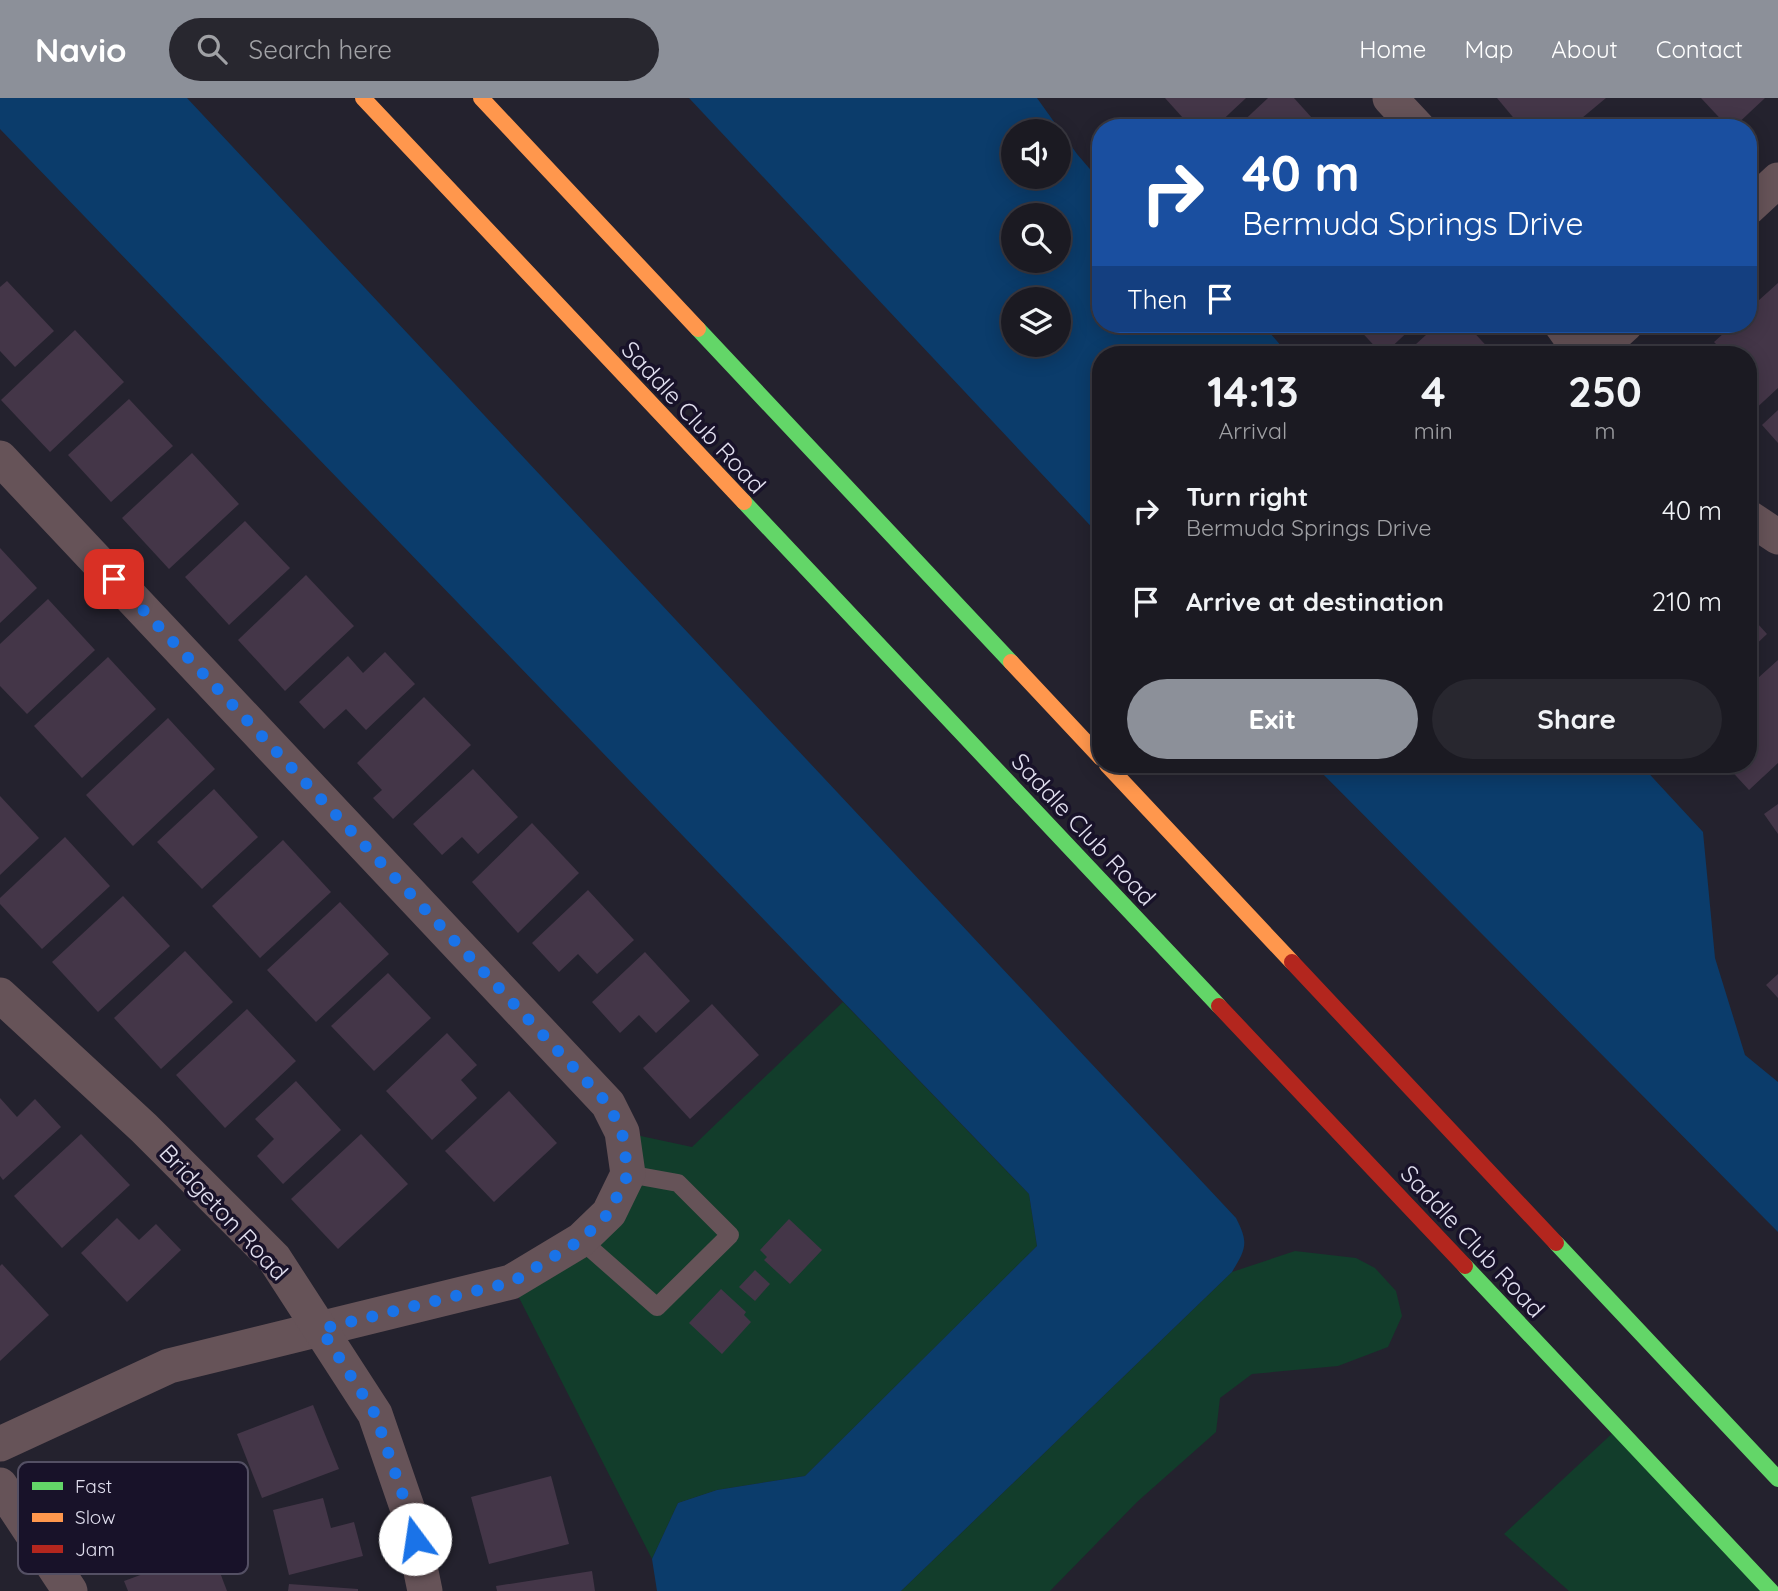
<!DOCTYPE html>
<style>
body{margin:0;font-family:Quicksand,sans-serif;background:#28272f;color:#f1f3f6;height:100vh;display:flex;flex-direction:column;font-size:26px;white-space:nowrap}
*{box-sizing:border-box;margin:0}
p{font-size:23px;color:#a0a1a5}
.icon{flex:none;width:38px;height:38px;fill:none;stroke:currentColor;stroke-width:2;stroke-linecap:round;stroke-linejoin:round}
.map{position:relative;flex:1;overflow:hidden}
.side{position:absolute;left:1092px;top:248px;width:665px;height:427px;display:flex;flex-direction:column;background:#1b1a22;border-radius:28px;box-shadow:0 4px 18px #0003,0 0 0 2px #393840}
.side>*{flex:none}
.guide{position:absolute;left:1092px;top:21px;width:665px;height:214px;border-radius:28px;box-shadow:0 4px 18px #0003,0 0 0 2px #393840;background:#1a4fa0;color:#fff;overflow:hidden}
.buttons{position:absolute;left:1001px;top:21px;display:grid;gap:14px}
.buttons a{display:grid;place-items:center;width:70px;height:70px;border-radius:50%;background:#1b1a22;box-shadow:0 4px 18px #0003,0 0 0 2px #393840;font-size:35px}
.pin{position:absolute;display:grid;place-items:center;width:60px;height:60px;color:#fff;margin:-30px;border-radius:14px;box-shadow:0 4px 10px #0006}
.me{position:absolute;width:77px;margin:-38px;rotate:346deg;stroke-linejoin:round;filter:drop-shadow(0 0 5px #0008)}
.turn{display:flex;align-items:center;gap:24px;height:147px;padding:0 35px;font-size:32px}
.turn .icon{width:91px;height:91px;stroke-width:2.5}
.turn b{display:block;font-size:49px;line-height:60px}
.then{display:flex;align-items:center;height:66px;padding:0 35px;background:#0003;gap:14px;font-size:26px}
.eta{display:flex;justify-content:space-evenly;align-items:center;height:119px;text-align:center}
.eta b{font-size:42px;font-weight:700;line-height:49px}
.button{display:flex;gap:14px;margin-top:auto;padding:14px 35px}
.button a{flex:1;height:80px;border-radius:42px;background:#8c9099;color:#fff;font-size:28px;font-weight:700;line-height:80px;text-align:center}
.button a+a{background:#28272f;color:#f1f3f6}
ul{padding:0;list-style:none}
li{display:flex;align-items:center;gap:21px;height:91px;padding:0 35px}
li div{flex:1}
li b{display:block;font-size:26px}
li em{font-style:normal}
header{display:flex;align-items:center;gap:42px;box-sizing:border-box;height:98px;padding:0 35px;background:#8c9099;color:#fff}
header strong{font-size:33px}
nav{display:flex;gap:38px;margin-inline-start:auto;font-size:24px}
.search{width:490px;height:63px;background:#28272f;display:flex;align-items:center;gap:18px;box-sizing:border-box;padding:0 24px;border-radius:38px;color:#a0a1a5;font-size:26px}
.map>svg:first-child{display:block}
.green{fill:#123d2b}
.water{fill:#0b3c6b;fill-rule:evenodd}
.building{fill:#443648}
.lines{fill:none;stroke-linecap:round;stroke-linejoin:round}
.lane{stroke:#665358;stroke-width:18}
.street{stroke:#665358;stroke-width:35}
.fast{stroke:#63d668;stroke-width:16}
.slow{stroke:#ff974d;stroke-width:16}
.jam{stroke:#b3261e;stroke-width:16}
.route{stroke:#1a73e8;stroke-width:12;stroke-dasharray:0 21.6}
.labels{text-anchor:middle;dominant-baseline:central;stroke-width:7;stroke-linejoin:round;paint-order:stroke}
.street-label{font-size:24px;fill:#e1dfef;stroke:#181229}
.key{fill:#181229;stroke:#545064;stroke-width:2}
.key-label{font-size:19px;fill:#e1dfef}
</style>
<header>
<strong>Navio</strong>
<div class="search"><svg class="icon" aria-label="search" viewBox="0 0 24 24"><circle cx="10" cy="10" r="6"/><path d="M15 15l6 6"/></svg>Search here</div>
<nav><a>Home</a><a>Map</a><a>About</a><a>Contact</a></nav>
</header>
<div class="map">
<svg width="1778" height="1493" viewBox="0 0 1778 1493">
<rect width="100%" height="100%" fill="#24222e"/>
<g class="green">
<path d="M 843,904 L 1029,1096 L 1037,1148 L 805,1378 L 717,1392 L 678,1405 L 652,1461 L 511,1184 L 609,1115 L 622,1034 L 692,1049 Z"/>
<path d="M 1295,1153 L 1356,1160 L 1375,1170 L 1396,1193 L 1402,1218 L 1388,1249 L 1338,1268 L 1252,1276 L 1220,1300 L 1216,1334 L 1137,1404 L 1050,1493 L 901,1493 L 1232,1174 Z"/>
<path d="M 1618,1330 L 1771,1493 L 1569,1493 L 1504,1436 Z"/>
</g>
<g class="water">
<path d="M 0,0 L 187,0 L 1236,1120 C 1249,1145 1246,1151 1232,1174 L 901,1493 L 657,1493 L 652,1461 L 678,1405 L 717,1392 L 805,1378 L 1037,1148 L 1029,1096 L 0,31 Z"/>
<path d="M 689,0 L 1037,0 L 1077,56 L 1101,84 L 1101,226 L 1257,226 L 1270,235 L 1289,257 L 1101,257 L 1101,439 ZM 1013,33 L 1059,33 L 1059,79 L 1013,79 ZM 1013,117 L 1059,117 L 1059,163 L 1013,163 ZM 1013,201 L 1059,201 L 1059,247 L 1013,247 Z"/>
<path d="M 1314,667 L 1641,667 L 1703,734 L 1715,860 L 1745,957 L 1778,984 L 1778,1134 Z"/>
</g>
<g class="building">
<path d="M 1165,0 L 1246,0 L 1214,30 L 1192,30 Z"/>
<path d="M 1268,0 L 1294,0 L 1321,30 L 1236,30 Z"/>
<path d="M 1497,0 L 1606,0 L 1570,30 L 1522,30 Z"/>
<path d="M 1701,0 L 1765,0 L 1733,30 L 1729,30 Z"/>
<path d="M 1617,19 L 1625,30 L 1603,30 Z"/>
<path d="M 7,183 L 54,233 L 15,269 L 0,253 L 0,189 Z"/>
<path d="M 1778,185 L 1778,290 L 1751,315 L 1748,313 L 1748,257 L 1727,257 L 1714,244 L 1734,226 L 1748,226 L 1748,212 Z"/>
<path d="M 1354,226 L 1416,226 L 1383,257 Z"/>
<path d="M 1438,226 L 1466,226 L 1495,257 L 1404,257 Z"/>
<path d="M 75,232 L 124,284 L 50,354 L 1,302 Z"/>
<path d="M 129,301 L 173,348 L 111,404 L 68,357 Z"/>
<path d="M 1778,312 L 1778,345 L 1762,327 Z"/>
<path d="M 192,355 L 239,406 L 169,471 L 122,420 Z"/>
<path d="M 245,423 L 290,470 L 229,527 L 185,479 Z"/>
<path d="M 0,450 L 37,490 L 0,525 Z"/>
<path d="M 306,477 L 354,528 L 285,593 L 238,542 Z"/>
<path d="M 48,501 L 95,552 L 27,616 L 0,588 L 0,546 Z"/>
<path d="M 1748,515 L 1767,536 L 1748,554 Z"/>
<path d="M 385,554 L 415,586 L 366,632 L 346,611 L 324,631 L 299,604 L 348,558 L 363,575 Z"/>
<path d="M 108,559 L 156,611 L 82,680 L 34,628 Z"/>
<path d="M 1778,562 L 1778,665 L 1749,692 L 1726,667 L 1748,667 L 1748,589 Z"/>
<path d="M 424,599 L 471,647 L 393,721 L 373,700 L 382,692 L 357,665 Z"/>
<path d="M 168,620 L 215,671 L 133,748 L 86,697 Z"/>
<path d="M 473,671 L 518,719 L 478,756 L 462,739 L 442,757 L 413,726 Z"/>
<path d="M 214,691 L 258,739 L 202,791 L 157,744 Z"/>
<path d="M 0,698 L 39,740 L 0,777 Z"/>
<path d="M 1778,706 L 1778,736 L 1764,716 Z"/>
<path d="M 532,725 L 579,775 L 518,835 L 472,784 Z"/>
<path d="M 65,739 L 110,788 L 42,851 L 0,806 L 0,800 Z"/>
<path d="M 283,742 L 331,794 L 260,860 L 212,808 Z"/>
<path d="M 588,792 L 634,842 L 597,876 L 578,856 L 559,874 L 532,845 Z"/>
<path d="M 123,798 L 170,848 L 98,914 L 52,864 Z"/>
<path d="M 340,804 L 389,856 L 316,924 L 267,872 Z"/>
<path d="M 185,853 L 233,904 L 161,971 L 114,920 Z"/>
<path d="M 645,854 L 690,903 L 656,935 L 639,917 L 620,935 L 592,904 Z"/>
<path d="M 388,875 L 431,920 L 374,973 L 331,928 Z"/>
<path d="M 1778,876 L 1778,900 L 1766,887 Z"/>
<path d="M 712,906 L 759,957 L 690,1021 L 643,970 Z"/>
<path d="M 247,911 L 296,963 L 225,1030 L 176,977 Z"/>
<path d="M 447,935 L 477,967 L 461,982 L 477,1000 L 432,1042 L 386,993 Z"/>
<path d="M 296,983 L 341,1032 L 283,1086 L 257,1058 L 274,1041 L 255,1021 Z"/>
<path d="M 509,993 L 557,1045 L 494,1104 L 445,1053 Z"/>
<path d="M 0,1000 L 17,1019 L 35,1001 L 61,1029 L 3,1082 L 0,1078 Z"/>
<path d="M 81,1036 L 130,1087 L 62,1150 L 14,1098 Z"/>
<path d="M 361,1036 L 408,1086 L 338,1151 L 291,1101 Z"/>
<path d="M 117,1120 L 139,1142 L 156,1126 L 181,1152 L 127,1204 L 81,1155 Z"/>
<path d="M 789,1121 L 822,1152 L 790,1186 L 764,1162 L 767,1159 L 760,1152 Z"/>
<path d="M 2,1166 L 49,1217 L 0,1263 L 0,1168 Z"/>
<path d="M 755,1172 L 770,1186 L 755,1203 L 739,1189 Z"/>
<path d="M 721,1191 L 746,1214 L 744,1217 L 751,1224 L 722,1256 L 689,1225 Z"/>
<path d="M 313,1307 L 339,1371 L 262,1400 L 237,1336 Z"/>
<path d="M 551,1378 L 569,1446 L 489,1466 L 471,1399 Z"/>
<path d="M 323,1400 L 331,1430 L 354,1424 L 363,1458 L 289,1477 L 273,1412 Z"/>
<path d="M 211,1451 L 227,1493 L 128,1493 L 124,1483 Z"/>
<path d="M 592,1473 L 595,1493 L 497,1493 L 496,1488 Z"/>
<path d="M 289,1486 L 358,1491 L 358,1493 L 288,1493 Z"/>
</g>
<g class="lines">
<path class="lane" d="M 581,1142 L 657,1209 L 730,1137 L 678,1085 L 628,1076"/>
<g class="street">
<path d="M 1390,0 L 1418,30"/>
<path d="M 1748,110 L 1778,82"/>
<path d="M 1561,226 L 1583,257"/>
<path d="M 1592,257 L 1626,226"/>
<path d="M 0,360 L 608,1006 L 622,1034 L 628,1076 L 609,1115 L 581,1142 L 511,1184 L 169,1268 L 0,1346"/>
<path d="M 1748,419 L 1778,439"/>
<path d="M 0,897 L 144,1030 L 274,1160 L 375,1316 L 409,1415 L 425,1493"/>
<path d="M 0,1387 L 70,1493"/>
</g>
<g class="fast">
<path d="M 698,231 L 1011,564"/>
<path d="M 744,404 L 1219,908"/>
<path d="M 1556,1145 L 1778,1381"/>
<path d="M 1465,1168 L 1771,1493"/>
</g>
<g class="slow">
<path d="M 363,0 L 744,404"/>
<path d="M 481,0 L 698,231"/>
<path d="M 1011,564 L 1101,660"/>
<path d="M 1107,667 L 1292,864"/>
</g>
<g class="jam">
<path d="M 1292,864 L 1556,1145"/>
<path d="M 1219,908 L 1465,1168"/>
</g>
</g>
<g class="lines">
<path class="route" d="M 114,481 L 608,1006 L 622,1034 L 628,1076 L 609,1115 L 581,1142 L 512,1184 L 321,1231 L 375,1316 L 409,1415 L 415,1441"/>
</g>
<g class="labels">
<g class="street-label">
<text transform="translate(694 319) rotate(47)">Saddle Club Road</text>
<text transform="translate(1084 731) rotate(47)">Saddle Club Road</text>
<text transform="translate(224 1114) rotate(47)">Bridgeton Road</text>
<text transform="translate(1473 1143) rotate(47)">Saddle Club Road</text>
</g>
</g>
<rect x="18" y="1364" width="230" height="112" rx="10" class="key"/>
<rect x="32" y="1384" width="31" height="8" fill="#63d668"/>
<rect x="32" y="1415" width="31" height="9" fill="#ff974d"/>
<rect x="32" y="1447" width="31" height="8" fill="#b3261e"/>
<g class="key-label">
<text x="75" y="1395">Fast</text>
<text x="75" y="1426">Slow</text>
<text x="75" y="1458">Jam</text>
</g>
</svg>
<div class="buttons">
<a><svg class="icon" aria-label="sound" viewBox="0 0 24 24"><path d="M4 9h4l5-4v14l-5-4H4zM17 9q2 3 0 6"/></svg></a>
<a><svg class="icon" aria-label="search" viewBox="0 0 24 24"><circle cx="10" cy="10" r="6"/><path d="M15 15l6 6"/></svg></a>
<a><svg class="icon" aria-label="layers" viewBox="0 0 24 24"><path d="M12 4l9 5-9 5-9-5zM3 14l9 5 9-5"/></svg></a>
</div>
<div class="pin" style="left:114px;top:481px;background:#d93025"><svg class="icon" aria-label="arrive" viewBox="0 0 24 24"><path d="M6 21V4h12l-3 4 3 4H6"/></svg></div>
<svg class="me" style="left:415px;top:1441px" viewBox="-20 -20 40 40"><circle r="19" fill="#fff"/><path d="M0-13L10 11 0 6-10 11z" fill="#1a73e8"/></svg>
<div class="guide">
<div class="turn"><svg class="icon" aria-label="right" viewBox="0 0 24 24"><path d="M7 20v-9h11M14 6l5 5-5 5"/></svg><div><b>40 m</b>Bermuda Springs Drive</div></div>
<div class="then">Then<svg class="icon" aria-label="arrive" viewBox="0 0 24 24"><path d="M6 21V4h12l-3 4 3 4H6"/></svg></div>
</div>
<section class="side">
<div class="eta">
<div><b>14:13</b><p>Arrival</p></div>
<div><b>4</b><p>min</p></div>
<div><b>250</b><p>m</p></div>
</div>
<ul>
<li><svg class="icon" aria-label="right" viewBox="0 0 24 24"><path d="M7 20v-9h11M14 6l5 5-5 5"/></svg><div><b>Turn right</b><p>Bermuda Springs Drive</p></div><em>40 m</em></li>
<li><svg class="icon" aria-label="arrive" viewBox="0 0 24 24"><path d="M6 21V4h12l-3 4 3 4H6"/></svg><div><b>Arrive at destination</b></div><em>210 m</em></li>
</ul>
<div class="button"><a>Exit</a><a>Share</a></div>
</section>
</div>
